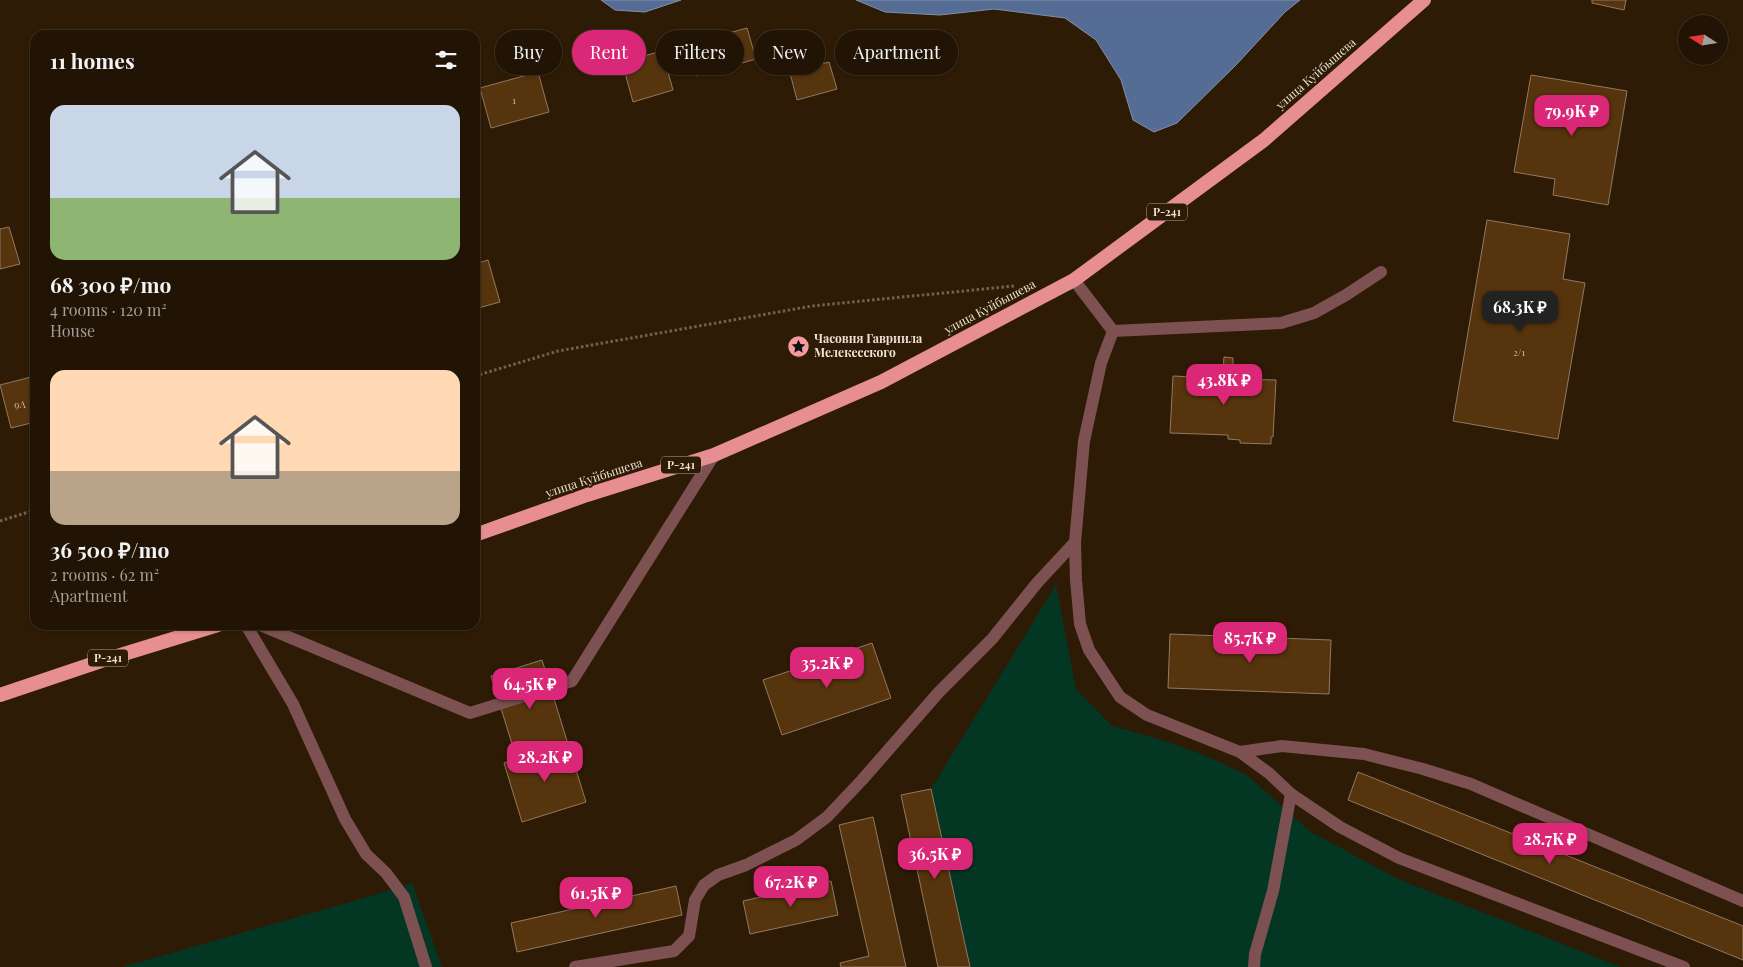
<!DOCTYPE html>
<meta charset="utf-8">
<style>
body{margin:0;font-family:"Playfair Display",serif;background:#2a1d0e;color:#f1f3f6;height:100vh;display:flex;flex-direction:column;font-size:19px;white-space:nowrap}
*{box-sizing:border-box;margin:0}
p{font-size:16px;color:#a29e9a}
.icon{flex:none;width:28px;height:28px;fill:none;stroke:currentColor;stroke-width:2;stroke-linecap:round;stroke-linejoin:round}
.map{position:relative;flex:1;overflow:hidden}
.side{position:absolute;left:30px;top:30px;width:450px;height:600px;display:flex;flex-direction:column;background:#221404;border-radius:15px;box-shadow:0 1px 4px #0004,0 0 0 1px #3f3326}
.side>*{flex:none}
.banner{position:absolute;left:495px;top:30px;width:475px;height:45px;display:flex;gap:10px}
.needle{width:32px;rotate:282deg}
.buttons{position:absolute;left:1678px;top:15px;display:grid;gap:10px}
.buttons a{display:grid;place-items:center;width:50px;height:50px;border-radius:50%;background:#221404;box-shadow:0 1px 4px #0004,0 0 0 1px #3f3326;font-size:25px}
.price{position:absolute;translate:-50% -42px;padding:0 11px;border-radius:10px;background:#db2777;color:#fff;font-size:16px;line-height:32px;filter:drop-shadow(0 1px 2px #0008)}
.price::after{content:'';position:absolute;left:50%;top:30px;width:15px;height:11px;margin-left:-8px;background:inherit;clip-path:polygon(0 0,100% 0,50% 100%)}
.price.active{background:#222;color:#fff}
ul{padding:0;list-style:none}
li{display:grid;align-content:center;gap:10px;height:265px;padding:0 20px}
li span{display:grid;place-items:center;height:155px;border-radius:15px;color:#555}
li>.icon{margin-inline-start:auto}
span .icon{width:90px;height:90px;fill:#fffc;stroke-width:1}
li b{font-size:21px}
h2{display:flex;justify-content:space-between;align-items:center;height:60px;padding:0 20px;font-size:21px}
.chip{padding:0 18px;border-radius:22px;background:#221404;box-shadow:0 1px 4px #0004,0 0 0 1px #3f3326;font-size:18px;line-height:45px}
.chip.active{background:#db2777;color:#fff}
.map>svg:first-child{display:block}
</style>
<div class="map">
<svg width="1743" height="967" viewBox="0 0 1743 967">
<rect width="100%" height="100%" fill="#2e1b05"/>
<g fill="#033724">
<path d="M1056,585l20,104 36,37 53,15 44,16 39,19 63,56 89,48 221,87h-651l-39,-178z"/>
<path d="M412,883l30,84h-319l258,-74z"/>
</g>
<g fill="#556c95" stroke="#838fa8">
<path d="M601,0h80l-36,12 -30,-2z"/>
<path d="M856,0h444l-15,12 -49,53 -59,58 -23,9 -21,-12 -12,-40 -25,-40 -31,-22 -71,-9 -54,6 -55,-3z"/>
</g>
<g fill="#56340d" stroke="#927962">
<path d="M1592,0h34l-2,10 -32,-7z"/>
<path d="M747,28l9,31 -60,17 -8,-32z"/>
<path d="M662,51l11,39 -40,12 -11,-40z"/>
<path d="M829,62l8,27 -40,11 -7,-27z"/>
<path d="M538,72l11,40 -58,16 -11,-40z"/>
<path d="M1531,75l96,16 -19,114 -55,-10 2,-16 -41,-7z"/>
<path d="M1487,220l83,14 -7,45 22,4 -27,156 -105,-18z"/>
<path d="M9,227l11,37 -20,5v-40z"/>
<path d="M488,260l12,42 -25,7v-45z"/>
<path d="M1224,357l9,1v14h4v7l39,1 -3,57h-2v7l-31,-1v-3l-12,-1v-4l-58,-2 3,-57 40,2v-7h10z"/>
<path d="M35,376v46l-24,6 -11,-43z"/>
<path d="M1170,634l161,6 -2,54 -161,-6z"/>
<path d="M872,643l19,55 -109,37 -19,-55z"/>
<path d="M542,660l26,84 -51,16 -26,-84z"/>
<path d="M568,744l18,58 -64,20 -18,-59z"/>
<path d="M1358,772l385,154v34l-395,-160z"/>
<path d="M931,789l39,178h-32l-37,-172z"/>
<path d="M873,817l33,150h-65l-1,-4 29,-7 -30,-131z"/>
<path d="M831,881l7,34 -88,19 -7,-33z"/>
<path d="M676,886l6,29 -165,37 -6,-29z"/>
</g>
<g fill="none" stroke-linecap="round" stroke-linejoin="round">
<g stroke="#72614e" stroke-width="3" stroke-dasharray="2.5 2.5" stroke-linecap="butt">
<path d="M475,376l83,-25 254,-45 202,-20"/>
<path d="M0,521l35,-11"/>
</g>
<g stroke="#7d5152" stroke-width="12">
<path d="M1113,331l168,-8 33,-10 32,-18 35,-23"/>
<path d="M260,625l210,88 102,-32 142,-226"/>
<path d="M1240,752l42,-6 82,8 59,15 48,15 272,117"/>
<path d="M575,967l99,-16 15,-15 6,-36 9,-15 14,-10 28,-10 50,-25 31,-23 35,-37 77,-88 53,-53 45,-56 38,-41"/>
</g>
<g stroke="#7d5152" stroke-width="12">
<path d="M1074,280l39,51 -12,32 -17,78 -9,101 1,38 4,44 9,26 31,47 27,18 93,37 30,22 21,20 49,33 59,31 285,109"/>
<path d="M246,625l47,79 52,115 21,35 20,19 18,24 22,70"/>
<path d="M1254,967l1,-13 18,-63 18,-97"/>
</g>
<g stroke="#e68e91" stroke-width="14">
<path d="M475,535l112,-40 127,-40 167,-73 193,-102 190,-140 160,-140"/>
<path d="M0,695l101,-34 117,-36"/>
</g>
</g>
<defs>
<symbol id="sight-disc" viewBox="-11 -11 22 22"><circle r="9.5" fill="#f59b9e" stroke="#2e1b05"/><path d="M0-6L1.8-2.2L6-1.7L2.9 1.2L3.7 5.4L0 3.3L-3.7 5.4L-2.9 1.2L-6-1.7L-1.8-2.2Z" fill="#111"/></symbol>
</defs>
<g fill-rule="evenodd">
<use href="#sight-disc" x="786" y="334" width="25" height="25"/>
</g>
<g text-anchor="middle" stroke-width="4" stroke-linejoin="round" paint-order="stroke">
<g font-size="10" fill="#c9b6a3">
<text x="514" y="104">1</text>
<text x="1519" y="356">2/1</text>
<text x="20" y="408">9А</text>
</g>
<g fill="#2e1b05" stroke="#b5a697" stroke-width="1">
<rect x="1147" y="203.5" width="40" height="17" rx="4"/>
<rect x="661" y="456.5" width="40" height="17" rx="4"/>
<rect x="88" y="649.5" width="40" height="17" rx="4"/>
</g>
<g font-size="11" font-weight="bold" fill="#efe2d5">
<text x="1167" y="216">Р-241</text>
<text x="681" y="469">Р-241</text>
<text x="108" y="662">Р-241</text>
</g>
<g font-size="12" fill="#efe2d5" stroke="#2e1b05">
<text transform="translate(1316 74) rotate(-41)" y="4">улица Куйбышева</text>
<text transform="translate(990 307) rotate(-28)" y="4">улица Куйбышева</text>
<text transform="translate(594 478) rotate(-18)" y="4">улица Куйбышева</text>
</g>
<g font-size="12" font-weight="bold" fill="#efe2d5" stroke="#2e1b05" text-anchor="start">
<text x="814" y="343">Часовня Гавриила<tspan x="814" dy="14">Мелекесского</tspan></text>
</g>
</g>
</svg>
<div class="buttons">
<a><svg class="needle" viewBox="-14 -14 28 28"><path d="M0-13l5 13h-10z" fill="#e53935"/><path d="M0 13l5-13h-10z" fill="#a29e9a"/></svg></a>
</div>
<b class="price" style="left:1572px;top:137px">79.9K ₽</b>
<b class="price active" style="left:1520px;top:333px">68.3K ₽</b>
<b class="price" style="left:1224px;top:406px">43.8K ₽</b>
<b class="price" style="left:1250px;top:664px">85.7K ₽</b>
<b class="price" style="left:827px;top:689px">35.2K ₽</b>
<b class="price" style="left:530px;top:710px">64.5K ₽</b>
<b class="price" style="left:545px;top:783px">28.2K ₽</b>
<b class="price" style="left:1550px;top:865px">28.7K ₽</b>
<b class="price" style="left:935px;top:880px">36.5K ₽</b>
<b class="price" style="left:791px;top:908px">67.2K ₽</b>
<b class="price" style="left:596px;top:919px">61.5K ₽</b>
<div class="banner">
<a class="chip">Buy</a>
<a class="chip active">Rent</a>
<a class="chip">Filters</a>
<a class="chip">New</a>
<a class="chip">Apartment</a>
</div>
<section class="side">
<h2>11 homes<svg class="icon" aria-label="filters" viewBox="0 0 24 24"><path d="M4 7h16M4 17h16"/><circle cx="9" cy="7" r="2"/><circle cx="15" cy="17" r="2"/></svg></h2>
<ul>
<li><span style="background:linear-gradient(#c9d6e8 60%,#8fb573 0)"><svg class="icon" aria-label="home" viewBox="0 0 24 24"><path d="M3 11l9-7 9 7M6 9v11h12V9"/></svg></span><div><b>68 300 ₽/mo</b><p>4 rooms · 120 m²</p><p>House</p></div></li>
<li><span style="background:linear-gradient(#ffd9b3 65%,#b9a48a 0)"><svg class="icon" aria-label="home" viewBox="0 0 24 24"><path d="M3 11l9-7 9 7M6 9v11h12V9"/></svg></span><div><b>36 500 ₽/mo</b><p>2 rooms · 62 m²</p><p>Apartment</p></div></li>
</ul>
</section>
</div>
